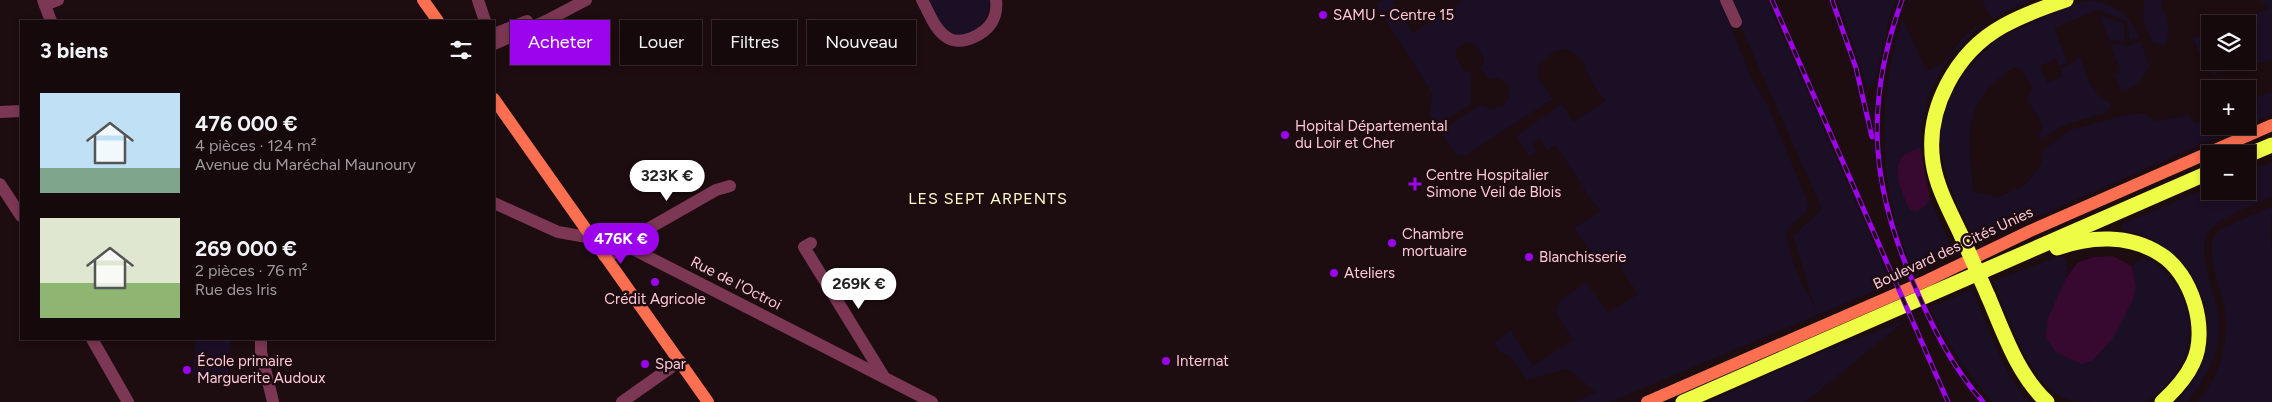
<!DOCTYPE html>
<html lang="fr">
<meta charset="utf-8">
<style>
body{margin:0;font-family:Figtree,sans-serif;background:#1f1215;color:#f1f3f6;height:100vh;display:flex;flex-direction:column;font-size:19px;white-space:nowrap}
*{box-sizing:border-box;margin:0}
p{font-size:16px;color:#9e9a9d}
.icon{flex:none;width:28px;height:28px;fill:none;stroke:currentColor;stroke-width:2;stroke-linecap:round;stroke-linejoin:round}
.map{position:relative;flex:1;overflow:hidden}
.panel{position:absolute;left:20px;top:20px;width:475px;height:320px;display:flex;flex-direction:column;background:#16090c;border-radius:0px;box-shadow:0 2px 8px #0003,0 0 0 1px #352a2d}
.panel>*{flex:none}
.guide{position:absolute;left:510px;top:20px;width:475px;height:45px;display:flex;gap:10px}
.controls{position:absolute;left:2201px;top:15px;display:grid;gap:10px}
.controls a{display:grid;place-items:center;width:55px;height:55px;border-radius:0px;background:#16090c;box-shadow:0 2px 8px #0003,0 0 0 1px #352a2d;font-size:25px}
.price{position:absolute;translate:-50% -42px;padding:0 11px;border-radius:18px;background:#fff;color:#222;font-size:16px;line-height:32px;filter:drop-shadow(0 1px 2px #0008)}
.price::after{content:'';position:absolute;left:50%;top:30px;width:15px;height:11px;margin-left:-8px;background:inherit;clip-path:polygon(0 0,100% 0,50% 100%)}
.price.current{background:#9c04ee;color:#fff}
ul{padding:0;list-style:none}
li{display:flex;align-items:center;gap:15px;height:125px;padding:0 20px}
li span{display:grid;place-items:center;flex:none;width:140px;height:100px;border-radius:0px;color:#555}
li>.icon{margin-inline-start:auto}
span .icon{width:60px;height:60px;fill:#fffc;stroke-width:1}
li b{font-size:21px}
h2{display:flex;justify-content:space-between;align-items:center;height:60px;padding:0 20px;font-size:21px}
.tag{padding:0 18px;border-radius:0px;background:#16090c;box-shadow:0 2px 8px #0003,0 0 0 1px #352a2d;font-size:18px;line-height:45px}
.tag.current{background:#9c04ee;color:#fff}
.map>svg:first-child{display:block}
</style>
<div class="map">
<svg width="2272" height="402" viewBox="0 0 2272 402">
<rect width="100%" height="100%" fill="#1d0c10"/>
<g fill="#1b0f26">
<path d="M925,0h64c4,20 -22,44 -41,32 -10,-6 -17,-22 -23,-32z"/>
<path d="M1383,0h12l-2,2 20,31 50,-33h257l31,77 16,27 41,98 -1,10c-5,5 -17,12 -19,18 -6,17 19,63 28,80l-23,-74 29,-27 -81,-182 1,-6 -9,-21h34l124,284 -281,118h-36l23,-10 -30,-23 -40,11 -17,-24 -11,-5 -5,-8 17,-13 22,36 40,-26 -18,-28 6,-12 25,-17 23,30 29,-19 -29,-44 -12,10 -23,-32 27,-17 -9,-10 -36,-56 -9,5 -7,-11 -8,5 5,7 -8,5 -13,-20 46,-32 11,18 32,-21 -20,-31 1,-6c-19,-21 -31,-19 -48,3v11l15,21 -89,57 -9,-2 -15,-23 40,-26 11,4 12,-3 6,-10 -1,-12 -9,-6 -11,1 -8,-11 4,-6v-5l-10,-13 -9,-1 -8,5 -2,9 9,14 7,2v31l-34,21 -7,-10 2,-22 -56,-89z"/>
<path d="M1838,0h58l-6,15 -16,70 -6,3z"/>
<path d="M1982,0h48l-39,19z"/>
<path d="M2090,0c26,4 39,15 49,37l-10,4 -1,-19 -30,-12 -34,14 -4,-2 1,3 -7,3 14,34 -9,4 -3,-7 -16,7 7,17 16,-7 -3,-8 16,-6 -1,-3 5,-2c7,19 11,38 31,46l-1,5 -5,5 -41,12 -20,13 -7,-1 6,-11 -16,-27 6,-12 -12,-18 -8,-1c-53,35 -44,67 -40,124l25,5 26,-11 17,-21 2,-14 27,-21 60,-16h15l11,7 32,-6 7,8 15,-6v9h32l-266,118c-14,-32 -31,-57 -35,-96 -4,-46 28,-91 66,-114 10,-5 21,-9 31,-14 18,-9 32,-16 52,-20z"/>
<path d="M2144,0h17c-1,8 5,13 6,20 2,7 1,15 0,22l-4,3 -10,-2 -10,-23z"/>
<path d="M2260,0h12v60l-60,14 -20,-35 18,-7v29h38v-37h-18l39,-16z"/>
<path d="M2099,15l25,9 1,18 -16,-2z"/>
<path d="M1903,18l23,53c4,-2 11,-4 15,-7 15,-11 22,-37 43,-40 -55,42 -76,103 -55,170 6,20 17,40 26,60l-40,20c-5,-14 -12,-26 -16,-40 -21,-72 -19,-145 4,-216z"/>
<path d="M2141,41l8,25c-4,9 -14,24 -25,25l-4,-3 -5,-13 6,-3 -11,-29 19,3z"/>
<path d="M2272,91v23l-24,10v-23z"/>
<path d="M2272,162v34c-15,8 -55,22 -64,36 -13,22 10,64 11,90 2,31 -13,57 -32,80h-10c49,-52 37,-129 -26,-163 -9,-5 -20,-7 -30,-10l1,-5 88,-37v4h38v-19z"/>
<path d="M2272,207c0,14 -3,27 0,41v154h-75c20,-19 31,-57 29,-84 -1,-21 -25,-70 -9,-85 9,-8 43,-21 55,-26z"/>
<path d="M2060,256l5,2c9,19 -9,42 -17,60l88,-31 -4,-21 8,-7h9c14,10 25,21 33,36 15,28 7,67 -14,88 -7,7 -15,16 -24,19 -13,0 -33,0 -46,0 -18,0 -32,0 -46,-11 -30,-27 -43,-73 -59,-110z"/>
<path d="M1972,290c15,33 32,87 57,112h-36c-26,-28 -46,-60 -63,-95z"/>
<path d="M1906,320l-101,82h-97l95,-43z"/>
<path d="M196,339h35l-4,42 -35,-4z"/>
</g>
<g fill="#380930">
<path d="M1920,147l10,51 -4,7 -9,6 -7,-1c-6,-13 -17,-35 -10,-50 4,-7 13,-9 20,-13z"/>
<path d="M2113,256l19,10 4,21 -4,15 -20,37 -20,22 -11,3 -25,-12 -10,-15 2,-19 19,-41 10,-14 16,-6z"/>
</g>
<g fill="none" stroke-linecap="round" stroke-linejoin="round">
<g stroke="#7b3753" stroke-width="12">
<path d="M43,0l8,21"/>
<path d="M478,0l7,21"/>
<path d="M922,0c7,12 13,31 26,38 13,8 36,-3 44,-16 4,-7 5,-14 4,-22"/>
<path d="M1726,0l10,22"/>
<path d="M45,5l13,-5"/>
<path d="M494,34l33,-13"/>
<path d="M494,44l52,-23 40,-21"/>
<path d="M0,112l21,-1"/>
<path d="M0,184l21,32"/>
<path d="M494,203l64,29 63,11 311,159"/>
<path d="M811,243l-7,4 80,130"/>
<path d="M632,248l7,-14 77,-44 14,-4"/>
<path d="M604,256l28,-8"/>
<path d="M92,339l36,63"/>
<path d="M261,339v13l12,50"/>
<path d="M622,402l58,-41"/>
</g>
<g stroke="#fc6f51" stroke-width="12">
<path d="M423,0l15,21"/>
<path d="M494,99l214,303"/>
<path d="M1647,402l279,-121 104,-50 242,-106"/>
</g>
<g stroke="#effc46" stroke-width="15">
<path d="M2248,155l24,-10"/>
<path d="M1962,237c-11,-24 -25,-48 -29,-74 -8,-54 23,-111 70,-137 20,-11 42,-19 63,-26"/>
<path d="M2057,248c33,-12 72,-14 103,6 32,19 49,76 33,109 -7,15 -19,28 -31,39"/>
<path d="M1988,296c16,37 29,78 59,106"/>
<path d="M1683,402l527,-230"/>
</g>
<defs>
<g id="rail">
<path d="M1772,0l176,402"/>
<path d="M1832,0l24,68 16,69"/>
<path d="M1902,0c-40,110 -30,194 18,298 17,38 35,72 63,104"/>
</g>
</defs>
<use href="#rail" stroke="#9c04ee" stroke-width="5"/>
<use href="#rail" stroke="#1d0c10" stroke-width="3" stroke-dasharray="9" stroke-linecap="butt"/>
<path stroke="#effc46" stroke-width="15" d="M1962,237l26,59"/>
</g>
<g fill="#9c04ee" stroke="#1d0c10" stroke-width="2">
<circle cx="1323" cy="15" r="5"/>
<circle cx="1285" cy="135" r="5"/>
<path d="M1412.5 176.5h5v5h5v5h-5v5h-5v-5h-5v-5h5z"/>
<circle cx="1392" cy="243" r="5"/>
<circle cx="1529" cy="257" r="5"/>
<circle cx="1334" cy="273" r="5"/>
<circle cx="655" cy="282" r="5"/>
<circle cx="1166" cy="361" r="5"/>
<circle cx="645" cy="364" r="5"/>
<circle cx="187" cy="370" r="5"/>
</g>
<g text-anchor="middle" stroke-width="5" stroke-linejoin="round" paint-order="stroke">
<g font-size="15" fill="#fec8db" stroke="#1d0c10" text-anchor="start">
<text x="1333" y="20">SAMU - Centre 15</text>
<text x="1295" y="131">Hopital Départemental<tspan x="1295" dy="17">du Loir et Cher</tspan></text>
<text x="1426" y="180">Centre Hospitalier<tspan x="1426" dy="17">Simone Veil de Blois</tspan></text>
<text x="1402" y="239">Chambre<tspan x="1402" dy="17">mortuaire</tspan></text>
<text x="1539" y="262">Blanchisserie</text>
<text x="1344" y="278">Ateliers</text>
<text x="655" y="304" text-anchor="middle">Crédit Agricole</text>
<text x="197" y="366">École primaire<tspan x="197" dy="17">Marguerite Audoux</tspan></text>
<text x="1176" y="366">Internat</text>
<text x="655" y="369">Spar</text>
</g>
<g font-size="15" fill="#fec8db" stroke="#1d0c10">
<text transform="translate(1953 248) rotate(-25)" y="5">Boulevard des Cités Unies</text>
<text transform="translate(736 283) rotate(27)" y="5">Rue de l'Octroi</text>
</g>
<g font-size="16" letter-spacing="1" fill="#fefaca" stroke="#1d0c10">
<text x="988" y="204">LES SEPT ARPENTS</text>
</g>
</g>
</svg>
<div class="controls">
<a><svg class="icon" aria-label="layers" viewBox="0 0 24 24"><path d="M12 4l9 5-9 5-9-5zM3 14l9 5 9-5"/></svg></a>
<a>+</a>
<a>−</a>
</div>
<b class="price" style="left:667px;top:202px">323K €</b>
<b class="price current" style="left:621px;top:265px">476K €</b>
<b class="price" style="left:859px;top:310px">269K €</b>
<div class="guide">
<a class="tag current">Acheter</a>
<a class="tag">Louer</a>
<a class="tag">Filtres</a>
<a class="tag">Nouveau</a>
</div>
<section class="panel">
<h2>3 biens<svg class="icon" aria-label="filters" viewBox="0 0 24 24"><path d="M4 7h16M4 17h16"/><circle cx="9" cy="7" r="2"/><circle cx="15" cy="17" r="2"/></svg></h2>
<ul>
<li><span style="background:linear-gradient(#bfe0f5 75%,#7fa58c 0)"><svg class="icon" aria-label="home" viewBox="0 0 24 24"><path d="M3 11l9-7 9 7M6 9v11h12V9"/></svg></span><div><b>476 000 €</b><p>4 pièces · 124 m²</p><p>Avenue du Maréchal Maunoury</p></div></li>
<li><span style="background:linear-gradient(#dfe7d0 65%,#8fb573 0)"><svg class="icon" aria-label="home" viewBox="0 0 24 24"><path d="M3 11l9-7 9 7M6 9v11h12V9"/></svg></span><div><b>269 000 €</b><p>2 pièces · 76 m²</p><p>Rue des Iris</p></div></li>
</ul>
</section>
</div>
